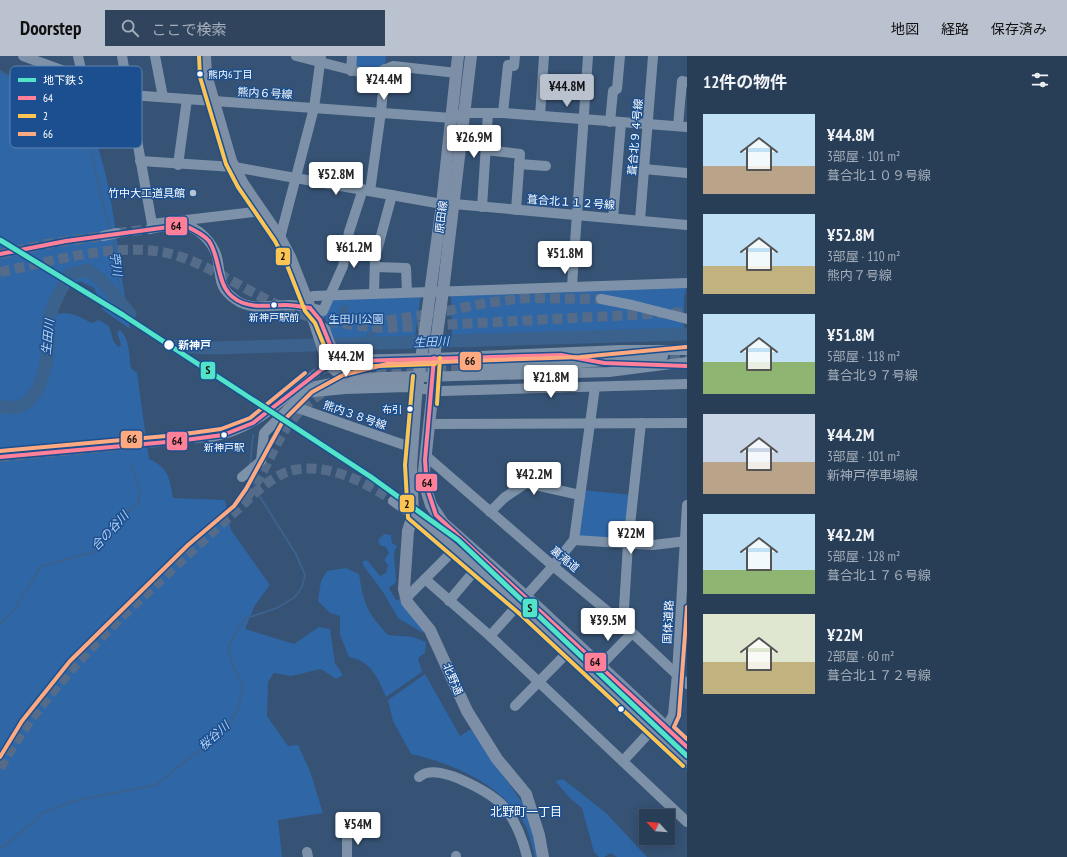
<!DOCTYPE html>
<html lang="ja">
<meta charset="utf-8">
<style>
body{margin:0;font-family:"PT Sans Narrow","Noto Sans JP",sans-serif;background:#30455d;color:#f1f3f6;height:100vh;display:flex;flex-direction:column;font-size:15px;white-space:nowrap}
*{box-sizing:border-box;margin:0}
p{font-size:13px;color:#a5aeba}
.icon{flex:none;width:22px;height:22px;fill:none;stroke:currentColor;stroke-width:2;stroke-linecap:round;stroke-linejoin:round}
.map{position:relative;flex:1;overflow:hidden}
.panel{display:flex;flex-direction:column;background:#283e57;width:380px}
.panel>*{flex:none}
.needle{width:26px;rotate:296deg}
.controls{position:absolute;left:639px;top:753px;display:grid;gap:8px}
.controls a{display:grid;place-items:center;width:36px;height:36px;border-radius:0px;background:#283e57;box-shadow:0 2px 10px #0003,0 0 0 1px #44576d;font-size:20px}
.price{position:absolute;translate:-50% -34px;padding:0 9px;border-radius:4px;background:#fff;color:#222;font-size:13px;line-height:26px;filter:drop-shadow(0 1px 2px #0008)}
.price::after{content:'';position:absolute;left:50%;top:24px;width:12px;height:9px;margin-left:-6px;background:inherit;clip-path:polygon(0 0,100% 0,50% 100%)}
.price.on{background:#b9c2ce;color:#111}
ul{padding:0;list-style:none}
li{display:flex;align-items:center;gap:12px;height:100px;padding:0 16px}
li span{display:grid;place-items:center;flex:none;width:112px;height:80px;border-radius:0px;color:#555}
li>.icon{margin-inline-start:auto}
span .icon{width:48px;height:48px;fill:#fffc;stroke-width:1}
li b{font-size:17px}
h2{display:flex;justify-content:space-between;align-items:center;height:48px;padding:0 16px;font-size:17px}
header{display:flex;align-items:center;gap:24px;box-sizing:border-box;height:56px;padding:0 20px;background:#b9c2ce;color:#111}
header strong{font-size:19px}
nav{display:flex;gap:22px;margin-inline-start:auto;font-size:14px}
.search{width:280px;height:36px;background:#30455d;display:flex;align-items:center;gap:10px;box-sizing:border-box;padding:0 14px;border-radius:0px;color:#a5aeba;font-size:15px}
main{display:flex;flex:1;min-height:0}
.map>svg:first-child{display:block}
</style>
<header>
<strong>Doorstep</strong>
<div class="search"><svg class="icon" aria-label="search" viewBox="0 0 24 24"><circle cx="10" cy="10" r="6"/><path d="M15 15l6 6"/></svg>ここで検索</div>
<nav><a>地図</a><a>経路</a><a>保存済み</a></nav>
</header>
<main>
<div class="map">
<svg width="687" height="801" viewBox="0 0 687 801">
<rect width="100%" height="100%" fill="#365274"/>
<g fill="#2f66a5">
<path d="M354,0h32l-1,10 -11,5 -21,-2z"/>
<path d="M0,16l27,14h17l33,5 12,9c2,32 16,64 21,96 8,44 12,89 20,133l-27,-19 -9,-22 -14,-7 -13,6 -22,29c21,-4 26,-5 46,7l8,-3 10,6 4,14 5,7 3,-2 -4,-13 3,-2c10,9 9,26 11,38l6,5 12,86c19,8 21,20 24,39l52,2 6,30 39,55 -15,20 -10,24 49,15 25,-17 11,2 5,34 8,12 -7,4 -15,-10 -30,7 -17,-3 -6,9 -1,34 21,30 10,-1 12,26 13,42 -45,7 4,37h-282z"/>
<path d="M687,230l-3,12v31l-232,7 -1,-41z"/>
<path d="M421,239l-6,42 -80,4 -11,-25 8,-17z"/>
<path d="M583,434l48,5 -5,41 -4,3 -43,-2z"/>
<path d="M384,478l7,1 1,8 5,3 -3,7 2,29 -7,6 7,12 5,-1 23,30 -1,4 -25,-15 -15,-26 -20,-27v-4l4,-1 13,16 6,-3 2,-8 -4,-5 5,-7 -3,-6 -6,-2 -2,-5z"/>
<path d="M346,512l13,6c5,31 8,38 29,61l25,2 13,5 -1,11 -7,5 4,14 -36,25c-8,-19 -15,-36 -37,-40l-9,-22v-19l-10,-3 -12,-12 3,-20 6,-10z"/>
<path d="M425,618l35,62 11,-7 51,73 11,32 5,23h-3c-3,-10 -5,-23 -10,-32 -23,-41 -71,-61 -114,-71l-18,-33 -5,-21z"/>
<path d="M563,723l43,34 41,44h-30l-6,-4 -7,4h-5l-5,-5 -12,-44 -11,-9 -16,-18z"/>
</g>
<path fill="#3b618d" d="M343,249h3l2,3 -2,3 12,7h19l3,4 -3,4v7l-6,5 -6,-1 3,-4 6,-4 -2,-7 -4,-1 -12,1 -11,-9h-5l-1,-3z"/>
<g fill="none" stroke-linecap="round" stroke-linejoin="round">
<g stroke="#3b618d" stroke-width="2">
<path d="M0,15l25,13 17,-2 11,2 20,9 6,9 31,130"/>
<path d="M112,182l4,20 5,45"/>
<path d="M250,409l3,-30"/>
<path d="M0,568l14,-14 27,-44 53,-14 33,-40 11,-8 2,-12 -8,-27"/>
<path d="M0,791h4l39,-34 30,-12 83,-16 72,-58 10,-18 5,-22 -11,-24 -4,-16 16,-28 33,-11 18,-11 7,-10 3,-12 -9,-21 -41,-65 -4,-15"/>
</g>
<g stroke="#3b618d" stroke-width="13">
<path d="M175,290l37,2 475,-14"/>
<path d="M0,350c38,12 47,-38 49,-65 0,-6 -2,-13 -1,-19 4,-17 13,-33 22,-48l18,-4 14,11 28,33"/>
</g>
<g stroke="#546c89" stroke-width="10" stroke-dasharray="10 5" stroke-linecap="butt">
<path d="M117,177l33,-4"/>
<path d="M0,198l47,-10 56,-8"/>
<path d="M0,216c50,-10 111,-29 162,-20 37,6 82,38 118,54 33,15 67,19 103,22l304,-16"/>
<path d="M372,267l75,-12 39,-8 40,-5 75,1"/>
<path d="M561,299l29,5"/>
<path d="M655,299h32"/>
<path d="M362,320l26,-6 80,-3"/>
<path d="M309,322l12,-8 14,-6"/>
<path d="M0,401l211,-20"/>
<path d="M247,441c30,-42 30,-77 80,-107"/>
<path d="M0,712c36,-64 85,-116 138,-167 30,-28 60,-56 91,-84 19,-16 40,-42 65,-47 34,-7 72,12 99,31"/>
</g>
<g stroke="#7d92a8" stroke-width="10">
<path d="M23,0l107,39 322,23 12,-5h39l184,14"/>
<path d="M78,0l5,22"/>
<path d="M122,0l30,168 110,-13"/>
<path d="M155,0l8,41"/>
<path d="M296,0l71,18h7l19,-8 64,7"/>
<path d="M351,15l1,-15"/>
<path d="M503,57l5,-48 6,1 1,-10"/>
<path d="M540,60l4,-60"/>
<path d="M610,66l3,-31 4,-2 3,-33"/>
<path d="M678,70l4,-45 5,1"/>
<path d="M486,94l34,4 -4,56"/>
<path d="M140,105l94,6 208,37"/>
<path d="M519,108l27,2"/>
<path d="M178,109l9,-66"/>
<path d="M644,113l43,4"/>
<path d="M370,135l11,-79 4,-43"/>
<path d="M454,148l233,21"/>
<path d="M482,151l6,-94"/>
<path d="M613,162l8,-95"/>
<path d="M640,164l13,-164"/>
<path d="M150,173c10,-2 22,-5 33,-4 16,2 30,18 34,32 5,20 -1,29 19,43 15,11 37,5 54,5 11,0 22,3 33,6l20,-45 6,-34 14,-43"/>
<path d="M103,180l14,-3"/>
<path d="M280,182l34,-130 7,-52"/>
<path d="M375,211l31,1 1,24"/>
<path d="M572,230l16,-230"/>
<path d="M374,237l1,-35 17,-63"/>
<path d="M313,240l374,-13"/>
<path d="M601,243l31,6 55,14"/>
<path d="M434,302l187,-8h66"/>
<path d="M468,311l112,-4 83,-7"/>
<path d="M419,321l190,-5 78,-10"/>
<path d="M306,336l10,-6 36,-7"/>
<path d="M288,353l10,-1 115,40"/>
<path d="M429,368l258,-1"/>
<path d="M211,381c44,-8 65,-33 98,-59"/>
<path d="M425,399l128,111 70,58 64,60"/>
<path d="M242,421l19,-16 3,-28 40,-40 41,-4 62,-2 35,4 245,-7"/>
<path d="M393,445l20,14"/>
<path d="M490,456l14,-14 22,-15 54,12"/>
<path d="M574,484l79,5 34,-4"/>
<path d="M425,523l65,57 197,186"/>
<path d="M406,542l48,-48"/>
<path d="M449,545l27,-32"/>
<path d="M623,568l5,-80 13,-121"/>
<path d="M490,580l63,-70 21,-26 21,-153"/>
<path d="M600,610l32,-33"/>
<path d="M515,650l53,-54"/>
<path d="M623,705l24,-26 19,-7 7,-13 4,-41 10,-169"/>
<path d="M419,721c2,-1 5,-4 8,-4 20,-5 67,21 79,36 11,15 17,31 21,48"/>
<path d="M347,779v22"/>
<path d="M307,796l1,5"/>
<path d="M456,801v-1"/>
</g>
<g stroke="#7d8ea7" stroke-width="12">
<path d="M205,0l1,19 25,86 12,23 37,54 10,19 20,51 18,56 15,12 9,3 67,-2"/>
<path d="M458,0l-16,148 -26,193 -5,69 2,49 -5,16 -4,58 3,13 23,28 37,81 30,48 29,35 13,41 4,22"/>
<path d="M471,0l-27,227 -9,67 -3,48 -8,73 2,18 5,16 12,18 90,80 154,144"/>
<path d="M324,273c5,15 8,28 24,32l81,-2"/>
<path d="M413,459l112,96 162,151"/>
</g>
<defs>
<g id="bus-1">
<path d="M0,198l66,-13 117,-16c9,4 19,8 26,16 14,21 5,51 34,62 14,5 28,2 43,2 8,0 16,2 24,3"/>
<path d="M310,252l10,12 13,32 7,7 22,2"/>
<path d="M434,302l-9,102 2,28 9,27 251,232"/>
<path d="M0,401l178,-16 45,-6 30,-12 68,-53 11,-5 25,-4 204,-6 43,8 83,3"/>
</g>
<g id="bus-2">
<path d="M199,0l1,21 26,87 12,23 37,54 10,19 20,51 10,12 13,32 9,9 11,3 87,-3"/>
<path d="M413,320l-8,89 3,53 113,97 162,151"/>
<path d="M437,348l3,-46"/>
</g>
<g id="bus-3">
<path d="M0,395l177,-16 44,-6 29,-11 55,-45"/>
<path d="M687,551l-8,109 -5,11 13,12"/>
<path d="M0,701l22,-36 48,-60 118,-116 46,-39 12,-17 37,-68 29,-29 31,-17 44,-11 193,-7 106,-10"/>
</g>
</defs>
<use href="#bus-1" stroke="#1b4f8f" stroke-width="7"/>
<use href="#bus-2" stroke="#1b4f8f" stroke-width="7"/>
<use href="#bus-3" stroke="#1b4f8f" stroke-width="7"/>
<use href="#bus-1" stroke="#ff8098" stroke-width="4"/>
<use href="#bus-2" stroke="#fcc553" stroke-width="4"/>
<use href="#bus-3" stroke="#ffa980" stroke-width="4"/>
<defs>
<path id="metro-1" d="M0,184l123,75 248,162 87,63 229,216"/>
</defs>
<use href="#metro-1" stroke="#1b4f8f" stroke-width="8"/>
<use href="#metro-1" stroke="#53e3c8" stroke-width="5"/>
</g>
<g fill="#fff" stroke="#1b4f8f" stroke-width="1.5">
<circle cx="200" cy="18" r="3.5"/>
<circle cx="274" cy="249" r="3.5"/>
<circle cx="169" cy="289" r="5.5"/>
<circle cx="410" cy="353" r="3.5"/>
<circle cx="224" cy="379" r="3.5"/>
<circle cx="621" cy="653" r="3.5"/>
</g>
<circle fill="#b9c2ce" stroke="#1b4f8f" stroke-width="1.5" cx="193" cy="137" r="4"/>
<g text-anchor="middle" stroke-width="3" stroke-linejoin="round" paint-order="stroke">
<g font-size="10" fill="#fff" stroke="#1b4f8f">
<text x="208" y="22" text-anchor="start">熊内6丁目</text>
<text x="274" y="265">新神戸駅前</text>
<text x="402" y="357" text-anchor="end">布引</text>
<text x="224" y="395">新神戸駅</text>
</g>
<g font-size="11" fill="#fff" stroke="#1b4f8f">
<text transform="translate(265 37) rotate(3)" y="4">熊内６号線</text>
<text transform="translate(635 81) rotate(-85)" y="4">葺合北９４号線</text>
<text transform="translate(571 146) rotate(4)" y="4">葺合北１１２号線</text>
<text transform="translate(441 161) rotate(-83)" y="4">原田線</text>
<text transform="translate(355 359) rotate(19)" y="4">熊内３８号線</text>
<text transform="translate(565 503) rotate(40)" y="4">裏滝道</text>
<text transform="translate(668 566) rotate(-87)" y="4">国体道路</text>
<text transform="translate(453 623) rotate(67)" y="4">北野通</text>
</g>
<g font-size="11" fill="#fff" stroke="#1b4f8f" text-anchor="end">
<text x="185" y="141">竹中大工道具館</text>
</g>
<g font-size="11" fill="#cfe3fa" stroke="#1b4f8f">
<text x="356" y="267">生田川公園</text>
</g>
<g font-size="11" font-weight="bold" fill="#fff" stroke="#1b4f8f" text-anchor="start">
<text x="178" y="293">新神戸</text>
</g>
<g font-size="12" font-style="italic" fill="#b5d3f5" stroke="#1b4f8f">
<text transform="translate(116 208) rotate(82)" y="4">苧川</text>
<text transform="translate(48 281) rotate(-84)" y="4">生田川</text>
<text transform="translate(431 286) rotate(-2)" y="4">生田川</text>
<text transform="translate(110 475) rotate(-47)" y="4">合の谷川</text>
<text transform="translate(214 680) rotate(-42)" y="4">桜谷川</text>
</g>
<g font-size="12" fill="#fff" stroke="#1b4f8f">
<text x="526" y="760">北野町一丁目</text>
</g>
</g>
<rect x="10" y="10" width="132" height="82" rx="6" fill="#1b4f8f" stroke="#5f84b1" stroke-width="1"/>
<rect x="18" y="22" width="18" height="4" fill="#53e3c8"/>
<rect x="18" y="40" width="18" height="4" fill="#ff8098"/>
<rect x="18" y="58" width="18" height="4" fill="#fcc553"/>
<rect x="18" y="76" width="18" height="4" fill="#ffa980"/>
<g font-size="11" fill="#fff">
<text x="43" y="28">地下鉄 S</text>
<text x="43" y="46">64</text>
<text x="43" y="64">2</text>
<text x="43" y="82">66</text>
</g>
<g stroke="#1b4f8f" stroke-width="1.5">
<rect x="165" y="160" width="23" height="20" rx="4" fill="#ff8098"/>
<rect x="275" y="191" width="16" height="19" rx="4" fill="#fcc553"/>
<rect x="459" y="295" width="23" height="20" rx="4" fill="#ffa980"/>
<rect x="200" y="305" width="16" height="19" rx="4" fill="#53e3c8"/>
<rect x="120" y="374" width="23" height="19" rx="4" fill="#ffa980"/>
<rect x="166" y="375" width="22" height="20" rx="4" fill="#ff8098"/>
<rect x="415" y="417" width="23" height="19" rx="4" fill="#ff8098"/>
<rect x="399" y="438" width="16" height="19" rx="4" fill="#fcc553"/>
<rect x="522" y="542" width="16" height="20" rx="4" fill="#53e3c8"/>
<rect x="584" y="596" width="23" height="20" rx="4" fill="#ff8098"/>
</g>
<g font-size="11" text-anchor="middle" font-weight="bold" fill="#111">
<text x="176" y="174">64</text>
<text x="283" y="204">2</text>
<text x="470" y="309">66</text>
<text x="208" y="318">S</text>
<text x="132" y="387">66</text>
<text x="177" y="389">64</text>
<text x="427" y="431">64</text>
<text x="407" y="452">2</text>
<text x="530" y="556">S</text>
<text x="595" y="610">64</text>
</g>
</svg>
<div class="controls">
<a><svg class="needle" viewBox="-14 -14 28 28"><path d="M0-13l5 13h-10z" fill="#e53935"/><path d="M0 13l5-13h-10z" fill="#a5aeba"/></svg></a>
</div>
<b class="price" style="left:384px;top:45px">¥24.4M</b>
<b class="price on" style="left:567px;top:52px">¥44.8M</b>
<b class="price" style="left:474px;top:103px">¥26.9M</b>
<b class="price" style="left:336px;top:140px">¥52.8M</b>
<b class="price" style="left:354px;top:213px">¥61.2M</b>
<b class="price" style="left:565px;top:219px">¥51.8M</b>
<b class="price" style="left:346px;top:322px">¥44.2M</b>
<b class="price" style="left:551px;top:343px">¥21.8M</b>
<b class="price" style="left:534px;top:440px">¥42.2M</b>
<b class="price" style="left:631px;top:499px">¥22M</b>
<b class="price" style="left:608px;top:586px">¥39.5M</b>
<b class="price" style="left:358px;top:790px">¥54M</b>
</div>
<section class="panel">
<h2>12件の物件<svg class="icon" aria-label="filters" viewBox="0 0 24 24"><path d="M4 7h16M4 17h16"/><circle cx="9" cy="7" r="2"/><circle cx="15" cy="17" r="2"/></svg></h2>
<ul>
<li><span style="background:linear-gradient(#bfe0f5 65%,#b9a48a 0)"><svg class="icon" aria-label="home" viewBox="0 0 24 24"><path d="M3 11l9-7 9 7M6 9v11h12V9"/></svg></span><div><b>¥44.8M</b><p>3部屋 · 101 m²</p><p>葺合北１０９号線</p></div></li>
<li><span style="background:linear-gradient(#bfe0f5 65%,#c2b280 0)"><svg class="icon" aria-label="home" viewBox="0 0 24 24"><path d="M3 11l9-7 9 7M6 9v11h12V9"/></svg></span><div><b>¥52.8M</b><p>3部屋 · 110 m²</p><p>熊内７号線</p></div></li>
<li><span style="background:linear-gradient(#bfe0f5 60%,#8fb573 0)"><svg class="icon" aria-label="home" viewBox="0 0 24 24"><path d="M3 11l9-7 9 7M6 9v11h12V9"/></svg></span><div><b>¥51.8M</b><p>5部屋 · 118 m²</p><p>葺合北９７号線</p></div></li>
<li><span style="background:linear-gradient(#c9d6e8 60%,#b9a48a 0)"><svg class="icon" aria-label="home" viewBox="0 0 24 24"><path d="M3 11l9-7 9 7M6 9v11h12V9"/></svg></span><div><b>¥44.2M</b><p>3部屋 · 101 m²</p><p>新神戸停車場線</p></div></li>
<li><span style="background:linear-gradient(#bfe0f5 70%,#8fb573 0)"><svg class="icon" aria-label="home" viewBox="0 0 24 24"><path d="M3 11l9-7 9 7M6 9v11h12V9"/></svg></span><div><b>¥42.2M</b><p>5部屋 · 128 m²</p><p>葺合北１７６号線</p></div></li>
<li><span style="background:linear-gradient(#dfe7d0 60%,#c2b280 0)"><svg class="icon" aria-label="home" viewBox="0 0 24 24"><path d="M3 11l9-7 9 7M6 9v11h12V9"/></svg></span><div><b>¥22M</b><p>2部屋 · 60 m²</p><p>葺合北１７２号線</p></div></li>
</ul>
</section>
</main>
